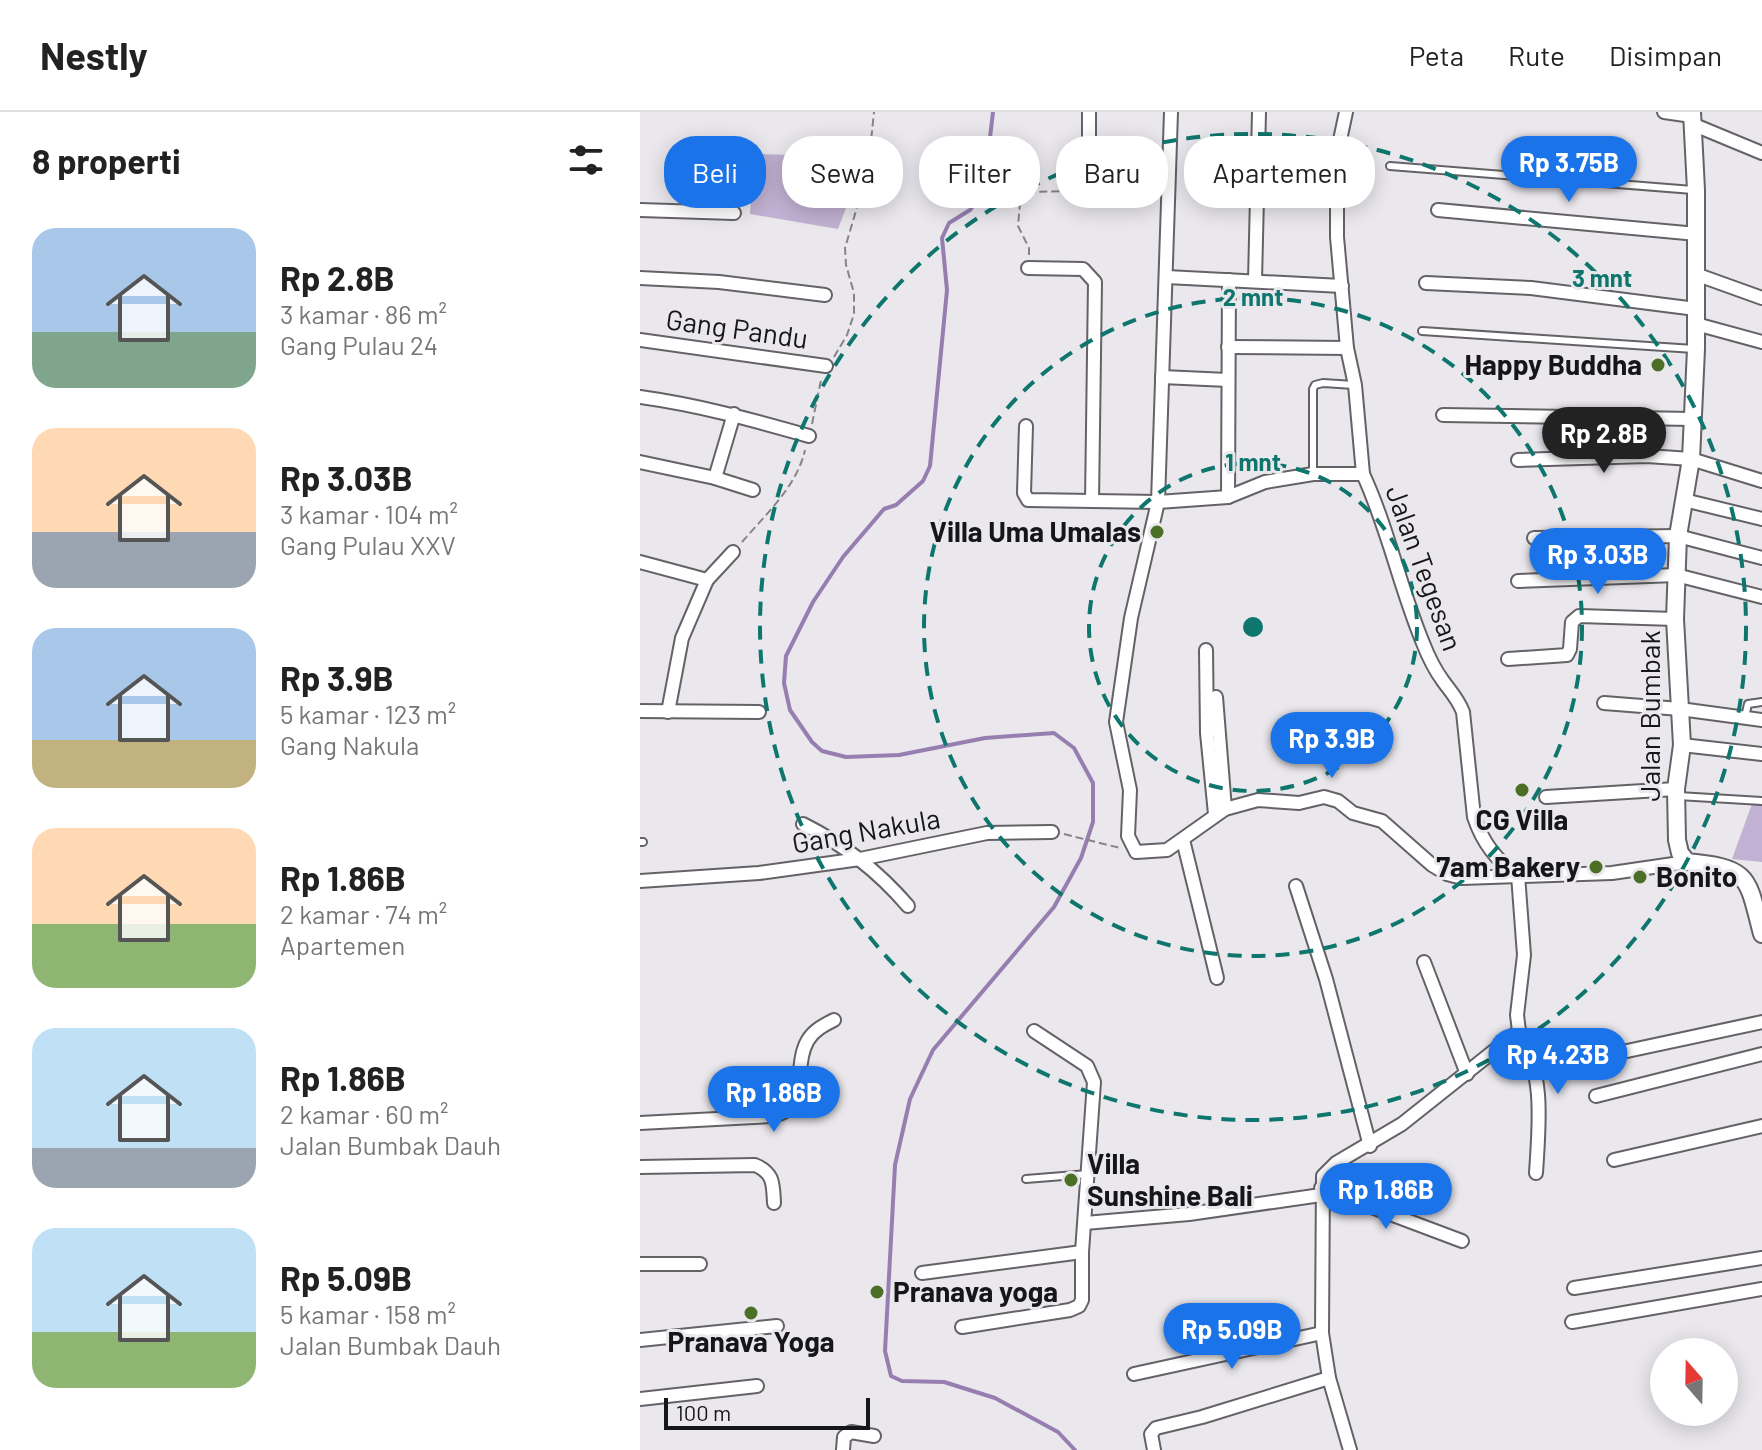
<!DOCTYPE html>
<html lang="id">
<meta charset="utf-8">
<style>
body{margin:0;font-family:Barlow,sans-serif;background:#f2f2f2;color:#222;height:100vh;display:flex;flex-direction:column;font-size:30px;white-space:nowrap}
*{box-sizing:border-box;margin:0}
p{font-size:26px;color:#767676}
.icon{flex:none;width:44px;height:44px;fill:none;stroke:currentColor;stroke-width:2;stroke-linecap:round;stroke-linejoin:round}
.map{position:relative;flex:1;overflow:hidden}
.panel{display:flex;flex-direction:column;background:#fff;width:640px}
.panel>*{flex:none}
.top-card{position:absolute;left:24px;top:24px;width:760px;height:72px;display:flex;gap:16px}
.needle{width:52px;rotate:340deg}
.buttons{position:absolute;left:1010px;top:1226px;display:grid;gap:16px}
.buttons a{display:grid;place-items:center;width:88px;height:88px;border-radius:50%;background:#fff;box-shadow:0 4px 20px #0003;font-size:40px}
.scale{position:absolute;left:24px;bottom:20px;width:206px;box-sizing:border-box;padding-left:8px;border:4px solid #161517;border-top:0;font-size:22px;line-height:28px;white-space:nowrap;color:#161517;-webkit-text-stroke:6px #eae8ed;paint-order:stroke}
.price{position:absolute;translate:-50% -68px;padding:0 18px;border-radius:28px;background:#1a73e8;color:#fff;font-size:26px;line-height:52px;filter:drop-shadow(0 2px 4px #0008)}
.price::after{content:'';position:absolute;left:50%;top:48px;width:24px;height:18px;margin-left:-12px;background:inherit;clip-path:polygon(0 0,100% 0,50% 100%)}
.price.on{background:#222;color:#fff}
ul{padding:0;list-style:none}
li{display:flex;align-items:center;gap:24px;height:200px;padding:0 32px}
li span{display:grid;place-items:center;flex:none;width:224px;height:160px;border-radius:24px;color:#555}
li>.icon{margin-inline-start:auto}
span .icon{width:96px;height:96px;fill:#fffc;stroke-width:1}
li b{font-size:34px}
h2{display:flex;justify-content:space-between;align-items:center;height:96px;padding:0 32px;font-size:34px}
.tag{padding:0 28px;border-radius:32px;background:#fff;box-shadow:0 4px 20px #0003;font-size:28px;line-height:72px}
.tag.on{background:#1a73e8;color:#fff}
header{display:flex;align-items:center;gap:48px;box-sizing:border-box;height:112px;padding:0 40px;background:#fff;border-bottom:2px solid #e0e0e0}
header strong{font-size:38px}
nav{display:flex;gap:44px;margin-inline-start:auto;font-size:28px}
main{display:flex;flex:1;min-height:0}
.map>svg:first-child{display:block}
</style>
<header>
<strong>Nestly</strong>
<nav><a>Peta</a><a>Rute</a><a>Disimpan</a></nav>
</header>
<main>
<section class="panel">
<h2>8 properti<svg class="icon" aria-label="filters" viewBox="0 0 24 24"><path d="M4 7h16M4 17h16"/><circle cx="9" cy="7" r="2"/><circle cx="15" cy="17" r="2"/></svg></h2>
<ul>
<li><span style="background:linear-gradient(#a9c7e8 65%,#7fa58c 0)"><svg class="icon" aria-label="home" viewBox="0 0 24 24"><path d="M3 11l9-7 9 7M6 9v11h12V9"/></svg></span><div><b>Rp 2.8B</b><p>3 kamar · 86 m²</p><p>Gang Pulau 24</p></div></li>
<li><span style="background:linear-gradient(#ffd9b3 65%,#9aa5b1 0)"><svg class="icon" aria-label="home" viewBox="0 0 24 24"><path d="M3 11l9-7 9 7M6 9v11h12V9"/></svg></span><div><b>Rp 3.03B</b><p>3 kamar · 104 m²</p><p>Gang Pulau XXV</p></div></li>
<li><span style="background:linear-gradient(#a9c7e8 70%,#c2b280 0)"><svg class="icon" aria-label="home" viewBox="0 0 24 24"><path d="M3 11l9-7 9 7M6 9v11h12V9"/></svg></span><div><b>Rp 3.9B</b><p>5 kamar · 123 m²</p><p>Gang Nakula</p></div></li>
<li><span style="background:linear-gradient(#ffd9b3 60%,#8fb573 0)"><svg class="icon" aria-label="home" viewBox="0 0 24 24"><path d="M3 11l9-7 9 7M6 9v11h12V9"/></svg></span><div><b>Rp 1.86B</b><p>2 kamar · 74 m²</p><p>Apartemen</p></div></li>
<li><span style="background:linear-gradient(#bfe0f5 75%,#9aa5b1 0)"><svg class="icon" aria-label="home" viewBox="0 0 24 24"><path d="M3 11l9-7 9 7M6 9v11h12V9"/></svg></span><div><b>Rp 1.86B</b><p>2 kamar · 60 m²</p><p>Jalan Bumbak Dauh</p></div></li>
<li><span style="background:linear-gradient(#bfe0f5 65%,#8fb573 0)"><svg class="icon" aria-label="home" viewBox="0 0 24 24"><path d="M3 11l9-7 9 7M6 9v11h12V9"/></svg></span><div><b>Rp 5.09B</b><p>5 kamar · 158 m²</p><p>Jalan Bumbak Dauh</p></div></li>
</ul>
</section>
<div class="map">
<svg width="1122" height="1338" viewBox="0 0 1122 1338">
<rect width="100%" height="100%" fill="#eae8ed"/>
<g fill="#c1b1d2">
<path d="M114,42l103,2 -11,52 -8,21 -88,-15z"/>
<path d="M1113,689l9,2v59l-30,-3z"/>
</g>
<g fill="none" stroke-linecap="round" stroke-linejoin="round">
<path stroke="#977eb1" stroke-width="4" d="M353,0l-6,51 -10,37 -7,10 -21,13 -7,15 5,52 -17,176 -7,15 -27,24 -12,4 -41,48 -30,45 -27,54 -2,27 6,27 22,32 10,9 24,6 53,-2 86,-17 69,-5 20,15 19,35v39l-12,36 -27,49 -121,143 -23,49 -15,66 -10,186 6,25 11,5 42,1 51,16 63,34 17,18"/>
<defs>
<g id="service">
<path d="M750,54l303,24"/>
<path d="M782,219l272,18"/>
<path d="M673,362v-85l2,-4 8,-2 31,2"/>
<path d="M1105,605l3,-13 14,-2"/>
<path d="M1038,684l84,5"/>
<path d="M0,730h3"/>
<path d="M386,1067l62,-5"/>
</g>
<g id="minor">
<path d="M531,0l-13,390 -27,116 -15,104 14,68 -2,46 8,16 31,-2 58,-41 33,-9 41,3 25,-6 14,4 15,12 29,8 50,44 15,9 15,4 150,-5 75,-11"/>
<path d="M706,0l-9,42v83l10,111 8,37 8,89"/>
<path d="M1024,0l28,4"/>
<path d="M1052,12l70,29"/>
<path d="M444,72l5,-9v-63"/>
<path d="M0,98l94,3"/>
<path d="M798,98l259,24"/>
<path d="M388,156l55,1 12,13 -3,219"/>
<path d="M1058,163l64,23"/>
<path d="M527,165l175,9"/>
<path d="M0,166l79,4 106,13"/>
<path d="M615,169l4,-169"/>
<path d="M786,171l105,5 165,21"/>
<path d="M1056,212l66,18"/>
<path d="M0,228l186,26"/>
<path d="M588,235l119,1"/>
<path d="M522,265l66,3"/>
<path d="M0,285c58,8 113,23 169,39"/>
<path d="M803,303l250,4"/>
<path d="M386,314l-2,67 4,7 130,2 70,-5 37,-15 48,-8h50c25,54 37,114 60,169 5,13 12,27 20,38 8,11 15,18 20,31l11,105c8,24 22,44 44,58"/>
<path d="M878,348l129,-4 44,3 71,22"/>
<path d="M0,350l75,16 38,12"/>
<path d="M75,366l19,-64"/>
<path d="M588,385l1,-217"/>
<path d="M1044,388l78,19"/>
<path d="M894,426l144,-2 84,22"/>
<path d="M0,450l67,18 26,-28"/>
<path d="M878,469l158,-6 86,22"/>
<path d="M566,538l1,83 8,81"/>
<path d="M868,547l59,-4 3,-6 2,-27 7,-6 96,3"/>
<path d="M576,585l9,112"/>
<path d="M964,591l76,6 82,11"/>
<path d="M0,599l119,1"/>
<path d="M28,600l14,-74 25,-58"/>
<path d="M1042,633l80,9"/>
<path d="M906,685l130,-8"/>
<path d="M163,712c42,21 75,47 105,82"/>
<path d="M543,728l34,138"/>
<path d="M0,769l119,-8 58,-8 43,-6 127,-26 65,-1"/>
<path d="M656,774l30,93 44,167"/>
<path d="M784,850l43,112"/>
<path d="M879,919c26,44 20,93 17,142"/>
<path d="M931,951l191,-41"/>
<path d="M956,984l166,-42"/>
<path d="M0,1011l132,-7c39,-7 20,-50 36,-76 6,-10 16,-15 26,-20"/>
<path d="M974,1048l148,-34"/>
<path d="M0,1055l115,-2c19,8 18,19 19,38"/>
<path d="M681,1076l141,53"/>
<path d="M445,1111l104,-9 132,-19"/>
<path d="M0,1152h60"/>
<path d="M282,1161l160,-21"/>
<path d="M934,1176l188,-30"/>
<path d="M932,1210l190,-33"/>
<path d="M322,1215l108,-17 9,-4 3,-6v-48l12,-170 -7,-16 -53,-35"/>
<path d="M0,1228l137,-14"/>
<path d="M494,1262l188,-41"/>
<path d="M0,1287l117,-13"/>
<path d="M203,1338l1,-13 7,-5 23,4"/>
<path d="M514,1338l-3,-16 5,-6 46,-11 127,-39"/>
<path d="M710,1338l-21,-72 -7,-45 1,-157 13,-13 66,-39 117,-93 -2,-16 7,-60 -6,-80"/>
</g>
<path id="tertiary" d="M1052,0l4,78v159l-5,110 -13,77 -3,83 7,126 -6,44 1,51 3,13 7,9c64,6 60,15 75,72"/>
</defs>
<use href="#service" stroke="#646266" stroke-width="10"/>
<use href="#minor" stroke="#646266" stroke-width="16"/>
<use href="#tertiary" stroke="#646266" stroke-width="20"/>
<g stroke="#868488" stroke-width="2" stroke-dasharray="8 4" stroke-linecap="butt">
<path d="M454,79l62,3"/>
<path d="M389,143v-7l-11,-22 3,-34 51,-1"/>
<path d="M194,245l13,-22 7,-21v-21l-8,-28 -1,-17 23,-78 6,-58"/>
<path d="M172,312l9,-44"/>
<path d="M102,430c24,-28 55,-56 63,-92"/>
<path d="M424,722l56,14"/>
</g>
<use href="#service" stroke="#fff" stroke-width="6"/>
<use href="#minor" stroke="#fff" stroke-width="12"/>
<use href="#tertiary" stroke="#fff" stroke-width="16"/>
</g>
<g fill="none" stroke="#0f766e" stroke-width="4" stroke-dasharray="14 10">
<circle cx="613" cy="515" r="164"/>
<circle cx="613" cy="515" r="329"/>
<circle cx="613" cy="515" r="493"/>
</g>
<g fill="#4c6f27" stroke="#eae8ed" stroke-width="3">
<circle cx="1018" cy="253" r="8"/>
<circle cx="517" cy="420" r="8"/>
<circle cx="882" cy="678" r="8"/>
<circle cx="956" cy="755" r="8"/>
<circle cx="1000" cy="765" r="8"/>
<circle cx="431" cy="1068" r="8"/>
<circle cx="237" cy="1180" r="8"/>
<circle cx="111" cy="1201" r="8"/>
</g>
<g text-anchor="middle" stroke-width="6" stroke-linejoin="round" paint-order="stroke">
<g font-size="28" fill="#161517" stroke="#eae8ed">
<text transform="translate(97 217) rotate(8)" y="10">Gang Pandu</text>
<text transform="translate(784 456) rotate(70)" y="10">Jalan Tegesan</text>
<text transform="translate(1010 604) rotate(-90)" y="10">Jalan Bumbak</text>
<text transform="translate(226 719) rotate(-10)" y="10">Gang Nakula</text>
</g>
<g font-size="28" font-weight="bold" fill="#161517" stroke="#eae8ed" text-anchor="end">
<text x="1002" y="263">Happy Buddha</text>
<text x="501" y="430">Villa Uma Umalas</text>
<text x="882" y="718" text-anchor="middle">CG Villa</text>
<text x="940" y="765">7am Bakery</text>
<text x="1016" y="775" text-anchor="start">Bonito</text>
<text x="447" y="1062" text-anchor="start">Villa<tspan x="447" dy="32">Sunshine Bali</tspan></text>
<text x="253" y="1190" text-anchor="start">Pranava yoga</text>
<text x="111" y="1240" text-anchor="middle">Pranava Yoga</text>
</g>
</g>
<circle cx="613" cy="515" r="12" fill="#0f766e" stroke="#eae8ed" stroke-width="4"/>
<g font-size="24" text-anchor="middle" font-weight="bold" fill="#0f766e" stroke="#eae8ed" stroke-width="6" stroke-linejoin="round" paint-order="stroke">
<text x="962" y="175">3 mnt</text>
<text x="613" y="194">2 mnt</text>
<text x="613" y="359">1 mnt</text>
</g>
</svg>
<div class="buttons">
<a><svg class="needle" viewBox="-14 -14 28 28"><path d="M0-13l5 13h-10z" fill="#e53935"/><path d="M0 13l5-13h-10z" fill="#767676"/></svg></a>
</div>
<div class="scale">100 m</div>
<b class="price" style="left:929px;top:92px">Rp 3.75B</b>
<b class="price on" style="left:964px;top:363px">Rp 2.8B</b>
<b class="price" style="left:958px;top:484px">Rp 3.03B</b>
<b class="price" style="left:692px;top:668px">Rp 3.9B</b>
<b class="price" style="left:918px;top:984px">Rp 4.23B</b>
<b class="price" style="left:134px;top:1022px">Rp 1.86B</b>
<b class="price" style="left:746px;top:1119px">Rp 1.86B</b>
<b class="price" style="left:592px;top:1259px">Rp 5.09B</b>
<div class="top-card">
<a class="tag on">Beli</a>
<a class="tag">Sewa</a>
<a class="tag">Filter</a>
<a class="tag">Baru</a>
<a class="tag">Apartemen</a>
</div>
</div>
</main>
